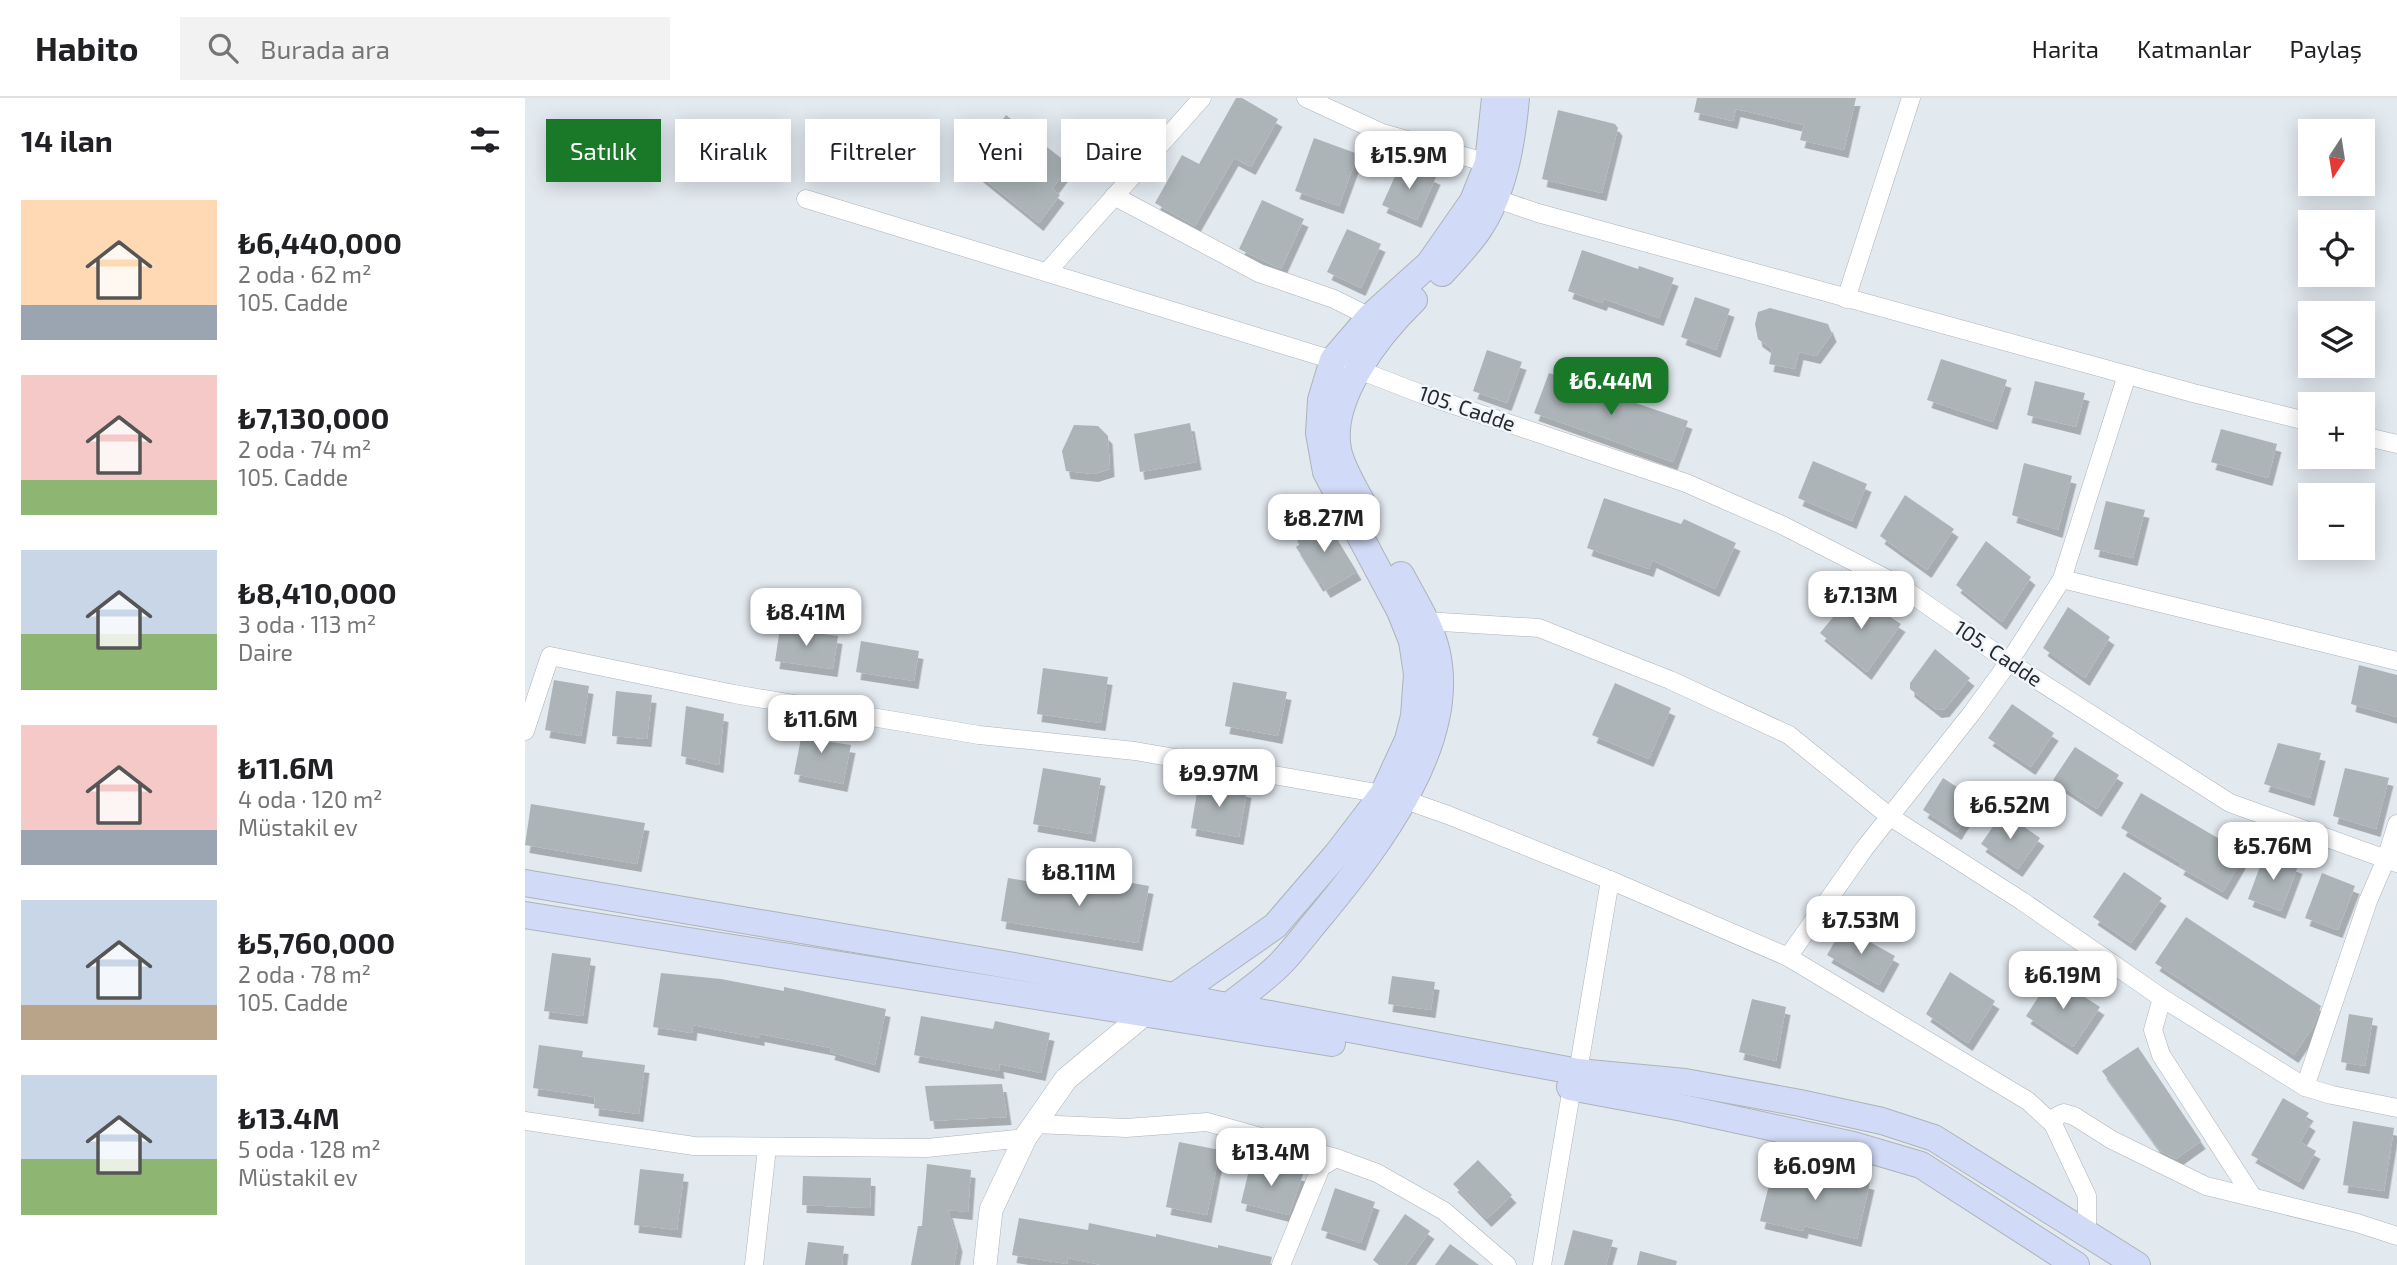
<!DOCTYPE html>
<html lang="tr">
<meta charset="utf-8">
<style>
body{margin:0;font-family:"Exo 2",sans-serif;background:#f2f2f2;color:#202124;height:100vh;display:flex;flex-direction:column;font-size:26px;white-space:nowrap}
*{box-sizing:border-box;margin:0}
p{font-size:23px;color:#757577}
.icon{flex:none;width:38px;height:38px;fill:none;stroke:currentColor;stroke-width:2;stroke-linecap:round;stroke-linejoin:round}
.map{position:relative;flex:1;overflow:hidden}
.panel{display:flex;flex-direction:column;background:#fff;width:525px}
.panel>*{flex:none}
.hud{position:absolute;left:21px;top:21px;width:665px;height:63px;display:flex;gap:14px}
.needle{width:46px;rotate:192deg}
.tools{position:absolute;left:1773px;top:21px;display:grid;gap:14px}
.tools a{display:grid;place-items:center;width:77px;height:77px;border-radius:0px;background:#fff;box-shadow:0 4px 18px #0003;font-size:35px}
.price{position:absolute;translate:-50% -60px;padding:0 16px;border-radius:14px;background:#fff;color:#222;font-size:23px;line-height:46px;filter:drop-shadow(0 2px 4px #0008)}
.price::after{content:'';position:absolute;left:50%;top:42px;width:21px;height:16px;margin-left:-10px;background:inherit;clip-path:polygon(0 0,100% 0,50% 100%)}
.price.on{background:#1a7829;color:#fff}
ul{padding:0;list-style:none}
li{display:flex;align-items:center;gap:21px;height:175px;padding:0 21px}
li span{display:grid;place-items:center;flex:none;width:196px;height:140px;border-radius:0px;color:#555}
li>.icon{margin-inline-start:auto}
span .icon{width:84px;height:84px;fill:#fffc;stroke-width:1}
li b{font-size:30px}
h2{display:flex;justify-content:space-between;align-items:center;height:84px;padding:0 21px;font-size:30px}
.pill{padding:0 24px;border-radius:0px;background:#fff;box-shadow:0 4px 18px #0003;font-size:24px;line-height:63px}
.pill.on{background:#1a7829;color:#fff}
header{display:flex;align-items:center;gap:42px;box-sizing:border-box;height:98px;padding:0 35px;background:#fff;border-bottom:2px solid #e0e0e0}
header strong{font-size:33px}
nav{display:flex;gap:38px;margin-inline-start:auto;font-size:24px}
.search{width:490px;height:63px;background:#f2f2f2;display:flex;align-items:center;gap:18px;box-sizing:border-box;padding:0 24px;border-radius:0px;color:#757577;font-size:26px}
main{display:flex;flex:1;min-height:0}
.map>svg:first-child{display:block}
</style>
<header>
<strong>Habito</strong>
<div class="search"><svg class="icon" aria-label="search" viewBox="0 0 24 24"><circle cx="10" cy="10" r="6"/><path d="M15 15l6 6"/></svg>Burada ara</div>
<nav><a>Harita</a><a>Katmanlar</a><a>Paylaş</a></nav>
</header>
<main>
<section class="panel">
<h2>14 ilan<svg class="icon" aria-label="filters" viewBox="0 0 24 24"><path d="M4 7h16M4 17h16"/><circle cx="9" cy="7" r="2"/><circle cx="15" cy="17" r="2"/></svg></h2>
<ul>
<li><span style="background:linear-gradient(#ffd9b3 75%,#9aa5b1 0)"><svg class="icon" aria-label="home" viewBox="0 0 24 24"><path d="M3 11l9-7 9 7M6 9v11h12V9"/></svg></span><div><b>₺6,440,000</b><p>2 oda · 62 m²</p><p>105. Cadde</p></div></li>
<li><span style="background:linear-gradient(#f6c9c9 75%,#8fb573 0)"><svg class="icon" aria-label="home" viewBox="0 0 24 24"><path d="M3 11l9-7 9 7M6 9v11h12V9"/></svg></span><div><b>₺7,130,000</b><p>2 oda · 74 m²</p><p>105. Cadde</p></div></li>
<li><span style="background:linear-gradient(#c9d6e8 60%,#8fb573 0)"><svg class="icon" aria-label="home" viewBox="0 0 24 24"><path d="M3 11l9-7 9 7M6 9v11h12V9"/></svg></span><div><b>₺8,410,000</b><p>3 oda · 113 m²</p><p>Daire</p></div></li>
<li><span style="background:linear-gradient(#f6c9c9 75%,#9aa5b1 0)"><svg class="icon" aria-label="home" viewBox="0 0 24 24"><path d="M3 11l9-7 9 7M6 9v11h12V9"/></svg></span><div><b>₺11.6M</b><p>4 oda · 120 m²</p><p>Müstakil ev</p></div></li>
<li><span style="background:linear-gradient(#c9d6e8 75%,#b9a48a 0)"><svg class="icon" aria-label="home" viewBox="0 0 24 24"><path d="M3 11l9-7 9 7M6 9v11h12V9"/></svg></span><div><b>₺5,760,000</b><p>2 oda · 78 m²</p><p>105. Cadde</p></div></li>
<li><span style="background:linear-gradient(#c9d6e8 60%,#8fb573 0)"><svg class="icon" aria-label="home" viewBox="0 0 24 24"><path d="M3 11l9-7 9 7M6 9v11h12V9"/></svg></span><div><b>₺13.4M</b><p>5 oda · 128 m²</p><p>Müstakil ev</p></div></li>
</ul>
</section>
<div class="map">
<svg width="1872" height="1167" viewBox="0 0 1872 1167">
<defs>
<filter id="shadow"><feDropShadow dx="4.5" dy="8" stdDeviation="0" flood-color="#0004"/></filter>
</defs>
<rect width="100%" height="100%" fill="#e2e9ef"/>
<g fill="#acb4b8" filter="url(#shadow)">
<path d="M711,0h6l36,21 -27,48 -17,-9 -39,68 -40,-23 27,-48 17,9z"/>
<path d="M1172,0h159l-12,52 -44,-10 4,-15 -68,-16 -3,12 -39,-9z"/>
<path d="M1033,12l57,14 3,4 -16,65 -60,-14z"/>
<path d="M481,17l64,50 -18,24 8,6 -21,28 -78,-63 13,-16 8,5z"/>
<path d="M789,40l44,16 -19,52 -44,-15z"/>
<path d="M877,63l34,16 -19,43 -35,-15z"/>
<path d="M737,102l42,19 -23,50 -42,-20z"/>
<path d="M822,131l34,15 -20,44 -34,-16z"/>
<path d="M1057,152l56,19 1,-3 35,12 -15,40 -55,-19 -2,4 -34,-12z"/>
<path d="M1170,199l35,12 -14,41 -35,-13z"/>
<path d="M1245,210l58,16 4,10 -16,22 -17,-4 -4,17 -26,-5 3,-15 -14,-10 -3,-15 3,-12z"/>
<path d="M962,252l35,12 -15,41 -34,-12z"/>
<path d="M1416,261l66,21 -14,42 -66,-22z"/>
<path d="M1024,275l139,48 -15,41 -139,-49z"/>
<path d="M1510,283l50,12 -9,34 -49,-12z"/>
<path d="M665,325l7,39 -57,10 -6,-38z"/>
<path d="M549,327l24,1 10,10 2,33 -16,5 -28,-3 -4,-20z"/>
<path d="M1696,331l56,15 -9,34 -57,-16z"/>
<path d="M1288,363l54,23 -15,37 -54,-23z"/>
<path d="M1499,365l48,13 -14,54 -46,-15z"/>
<path d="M1380,397l49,34 -27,41 -47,-34z"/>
<path d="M1079,400l77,26 3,-5 52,24 -21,46 -63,-29 -3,9 -62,-21z"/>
<path d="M1581,403l39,9 -12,48 -39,-9z"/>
<path d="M798,418l34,56 -31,18 -5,-8 -2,2 -23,-37 4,-3 -7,-10z"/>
<path d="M1461,443l45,36 -29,45 -46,-37z"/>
<path d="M1328,495l48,31 -34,48 -47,-39z"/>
<path d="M1543,509l42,30 -25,41 -42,-30z"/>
<path d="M255,530l58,8 -5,33 -58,-8z"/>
<path d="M336,543l58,10 -5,30 -58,-9z"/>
<path d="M1410,551l35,29 -25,31 -8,1 -27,-21v-6z"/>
<path d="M1834,567l38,10v42l-46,-13z"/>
<path d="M518,570l65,9 -7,46 -64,-9z"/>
<path d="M29,582l35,6 -8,50 -36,-6z"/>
<path d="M708,584l54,10 -9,44 -53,-10z"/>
<path d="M1090,585l56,25 -22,51 -57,-24z"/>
<path d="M91,593l36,4 -5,44 -35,-3z"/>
<path d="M1487,606l42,29 -23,34 -43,-29z"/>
<path d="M161,608l38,8 -5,51 -38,-9z"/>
<path d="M280,620l21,4 -3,19 28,4 -8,39 -49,-10z"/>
<path d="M1753,645l43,10 -11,45 -46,-14z"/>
<path d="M1550,649l44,28 -22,34 -44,-29z"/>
<path d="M518,670l58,10 -10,56 -58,-10z"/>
<path d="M1820,670l44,10 -13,51 -43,-13z"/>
<path d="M1418,680l34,22 -20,32 -34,-22z"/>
<path d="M674,683l48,9 -8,47 -48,-9z"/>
<path d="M1616,695l104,61 -22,38 -44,-25 2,-4 -60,-35z"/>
<path d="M6,706l114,19 -8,41 -112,-19z"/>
<path d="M1478,714l37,26 -22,31 -37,-25z"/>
<path d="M1740,755l33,13 -17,45 -33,-12z"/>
<path d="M1599,774l38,26 -31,45 -38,-26z"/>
<path d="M1797,775l33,13 -17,44 -33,-12z"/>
<path d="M563,777l61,11 -11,57 -137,-22 7,-43 77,13z"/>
<path d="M1661,819l135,89 -8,21 -19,28 -139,-92z"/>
<path d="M1318,829l52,29 -16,29 -52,-30z"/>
<path d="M27,855l39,5 -8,58 -39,-5z"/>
<path d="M1425,874l45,29 -27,42 -42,-29z"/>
<path d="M136,875l60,6 63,12v-4l102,22 -11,56 -45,-13 1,-4 -71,-14v4l-67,-13 -1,8 -39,-6z"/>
<path d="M867,878l43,6 -4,28 -43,-6z"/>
<path d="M1527,878l48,31 -27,40 -47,-31z"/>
<path d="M1227,901l34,8 -10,54 -37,-9z"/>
<path d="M1824,916l24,4 -8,48 -24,-4z"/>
<path d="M396,918l72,13 2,-8 55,12 -9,40 -42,-9 1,7 -86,-16z"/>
<path d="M14,947l44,6 -1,6 63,8 -6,49 -45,-6 1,-11 -62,-9z"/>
<path d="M1613,949l63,94 -25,18 -16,-8 -58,-80z"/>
<path d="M477,986l5,33 -77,4 -5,-35z"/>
<path d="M1758,1000l26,15 -4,6 6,4 -11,19 16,9 -17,31 -48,-27z"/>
<path d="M1828,1023l41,7 -10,63 -41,-6z"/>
<path d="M654,1044l41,8 -13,65 -41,-8z"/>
<path d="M953,1062l34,35 -25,24 -34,-35z"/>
<path d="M726,1064l52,12 -14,41 -48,-12z"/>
<path d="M402,1066l44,6 -3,42 -20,-2 10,34 -4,21h-43l7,-39h4z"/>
<path d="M1249,1067l52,12 2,-5 42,10 -13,57 -53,-13 -1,5 -43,-10z"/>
<path d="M115,1071l44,5 -7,56 -43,-5z"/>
<path d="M278,1078l68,2 -1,30 -68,-3z"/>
<path d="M810,1090l40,14 -14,41 -40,-13z"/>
<path d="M880,1116l25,17 -24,34h-27l-6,-5z"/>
<path d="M494,1120l69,12 1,-7 67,14v-3l62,14v-3l54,12 -2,8h-169l-33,-7 -1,6 -55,-9z"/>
<path d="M1048,1132l40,10 -7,25h-42z"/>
<path d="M283,1144l36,4 -2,19h-37z"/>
<path d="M925,1146l29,21h-44z"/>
<path d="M1115,1153l37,10 -1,4h-39z"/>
</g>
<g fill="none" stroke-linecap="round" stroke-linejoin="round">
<defs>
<g id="minor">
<path d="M781,0l76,35 106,30"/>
<path d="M589,98l145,77 75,26 36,18"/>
<path d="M969,100l44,15 655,180 117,29"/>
<path d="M281,101l527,161 91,35 262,88 98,43 113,58 112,78 221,141 167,60"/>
<path d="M522,174l155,-174"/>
<path d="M1321,201l65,-201"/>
<path d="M1838,338l34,8"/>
<path d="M1537,481l335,82"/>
<path d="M901,523l113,7 131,52 119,55 100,81 133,85 140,97 143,89 27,8 65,13"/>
<path d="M0,633l25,-75 184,38 245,41 156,16 259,45 54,19 162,65 178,77 240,144 25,23"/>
<path d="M1263,859l76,-108 107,-135 38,-52 53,-83 65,-204"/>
<path d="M1637,900l-9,32 8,25 91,141"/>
<path d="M1780,989l63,-186 18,-42 11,-35"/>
<path d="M0,1023l169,25 233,2 98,-10"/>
<path d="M510,1026l91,4 81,-6 129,36"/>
<path d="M1562,1137v-39l-34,-72 4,-8 7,-3 10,3 38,24 94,46 151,37 40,13"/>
<path d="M229,1167l13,-117"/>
<path d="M756,1167l40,-98 15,-9 41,15 67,38 63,54"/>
<path d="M1017,1167l30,-178 6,-15 32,-192"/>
</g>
<path id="tertiary" d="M460,1167l6,-55 34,-72 41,-59 80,-66"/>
<g id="secondary">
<path d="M917,175c12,-13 25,-27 35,-41 27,-38 35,-89 39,-134"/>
<path d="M840,410c-9,-17 -21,-36 -26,-54 -14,-53 40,-120 75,-154"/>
<path d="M0,785l500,85 553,104 107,10 115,21 82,18 52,17 203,127"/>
<path d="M0,817l807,128"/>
<path d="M644,902l106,-74 62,-72 46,-60 25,-54 6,-24 3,-42 -5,-33 -12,-30 -74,-139 -7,-39 2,-33 12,-40 37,-43 59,-53 44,-63 15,-38 7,-65"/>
<path d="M694,911l10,-3c17,-14 38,-28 53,-44 15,-16 27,-33 41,-49 54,-66 134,-169 114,-260 -6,-28 -23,-53 -36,-78"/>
<path d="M1045,989l113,21 170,37 68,20 155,100"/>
</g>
</defs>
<use href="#minor" stroke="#adb3b9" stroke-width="19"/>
<use href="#tertiary" stroke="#adb3b9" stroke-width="24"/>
<use href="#secondary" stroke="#adb3b9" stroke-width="28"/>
<use href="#minor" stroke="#fff" stroke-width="18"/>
<use href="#tertiary" stroke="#fff" stroke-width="23"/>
<use href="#secondary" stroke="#d1daf6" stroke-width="26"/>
</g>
<g text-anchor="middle" stroke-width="5" stroke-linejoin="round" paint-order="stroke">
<g font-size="21" fill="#282a2c" stroke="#f0f6fc">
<text transform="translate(942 311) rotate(19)" y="7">105. Cadde</text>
<text transform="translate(1473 556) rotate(34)" y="7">105. Cadde</text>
</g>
</g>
</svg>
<div class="tools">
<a><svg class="needle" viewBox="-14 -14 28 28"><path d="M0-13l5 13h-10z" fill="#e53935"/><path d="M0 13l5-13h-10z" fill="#757577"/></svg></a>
<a><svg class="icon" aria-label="locate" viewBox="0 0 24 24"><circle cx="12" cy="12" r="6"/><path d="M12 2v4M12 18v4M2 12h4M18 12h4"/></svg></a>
<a><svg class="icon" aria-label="layers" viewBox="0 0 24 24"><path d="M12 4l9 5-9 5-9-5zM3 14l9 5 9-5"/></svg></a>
<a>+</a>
<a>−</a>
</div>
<b class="price" style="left:884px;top:93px">₺15.9M</b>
<b class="price on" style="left:1086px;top:319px">₺6.44M</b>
<b class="price" style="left:799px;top:456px">₺8.27M</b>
<b class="price" style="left:1336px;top:533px">₺7.13M</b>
<b class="price" style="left:281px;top:550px">₺8.41M</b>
<b class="price" style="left:296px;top:657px">₺11.6M</b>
<b class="price" style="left:694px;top:711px">₺9.97M</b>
<b class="price" style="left:1485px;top:743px">₺6.52M</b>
<b class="price" style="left:1748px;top:784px">₺5.76M</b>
<b class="price" style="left:554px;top:810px">₺8.11M</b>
<b class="price" style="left:1336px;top:858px">₺7.53M</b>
<b class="price" style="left:1538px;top:913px">₺6.19M</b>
<b class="price" style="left:746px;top:1090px">₺13.4M</b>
<b class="price" style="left:1290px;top:1104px">₺6.09M</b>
<div class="hud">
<a class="pill on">Satılık</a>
<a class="pill">Kiralık</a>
<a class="pill">Filtreler</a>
<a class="pill">Yeni</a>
<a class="pill">Daire</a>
</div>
</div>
</main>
